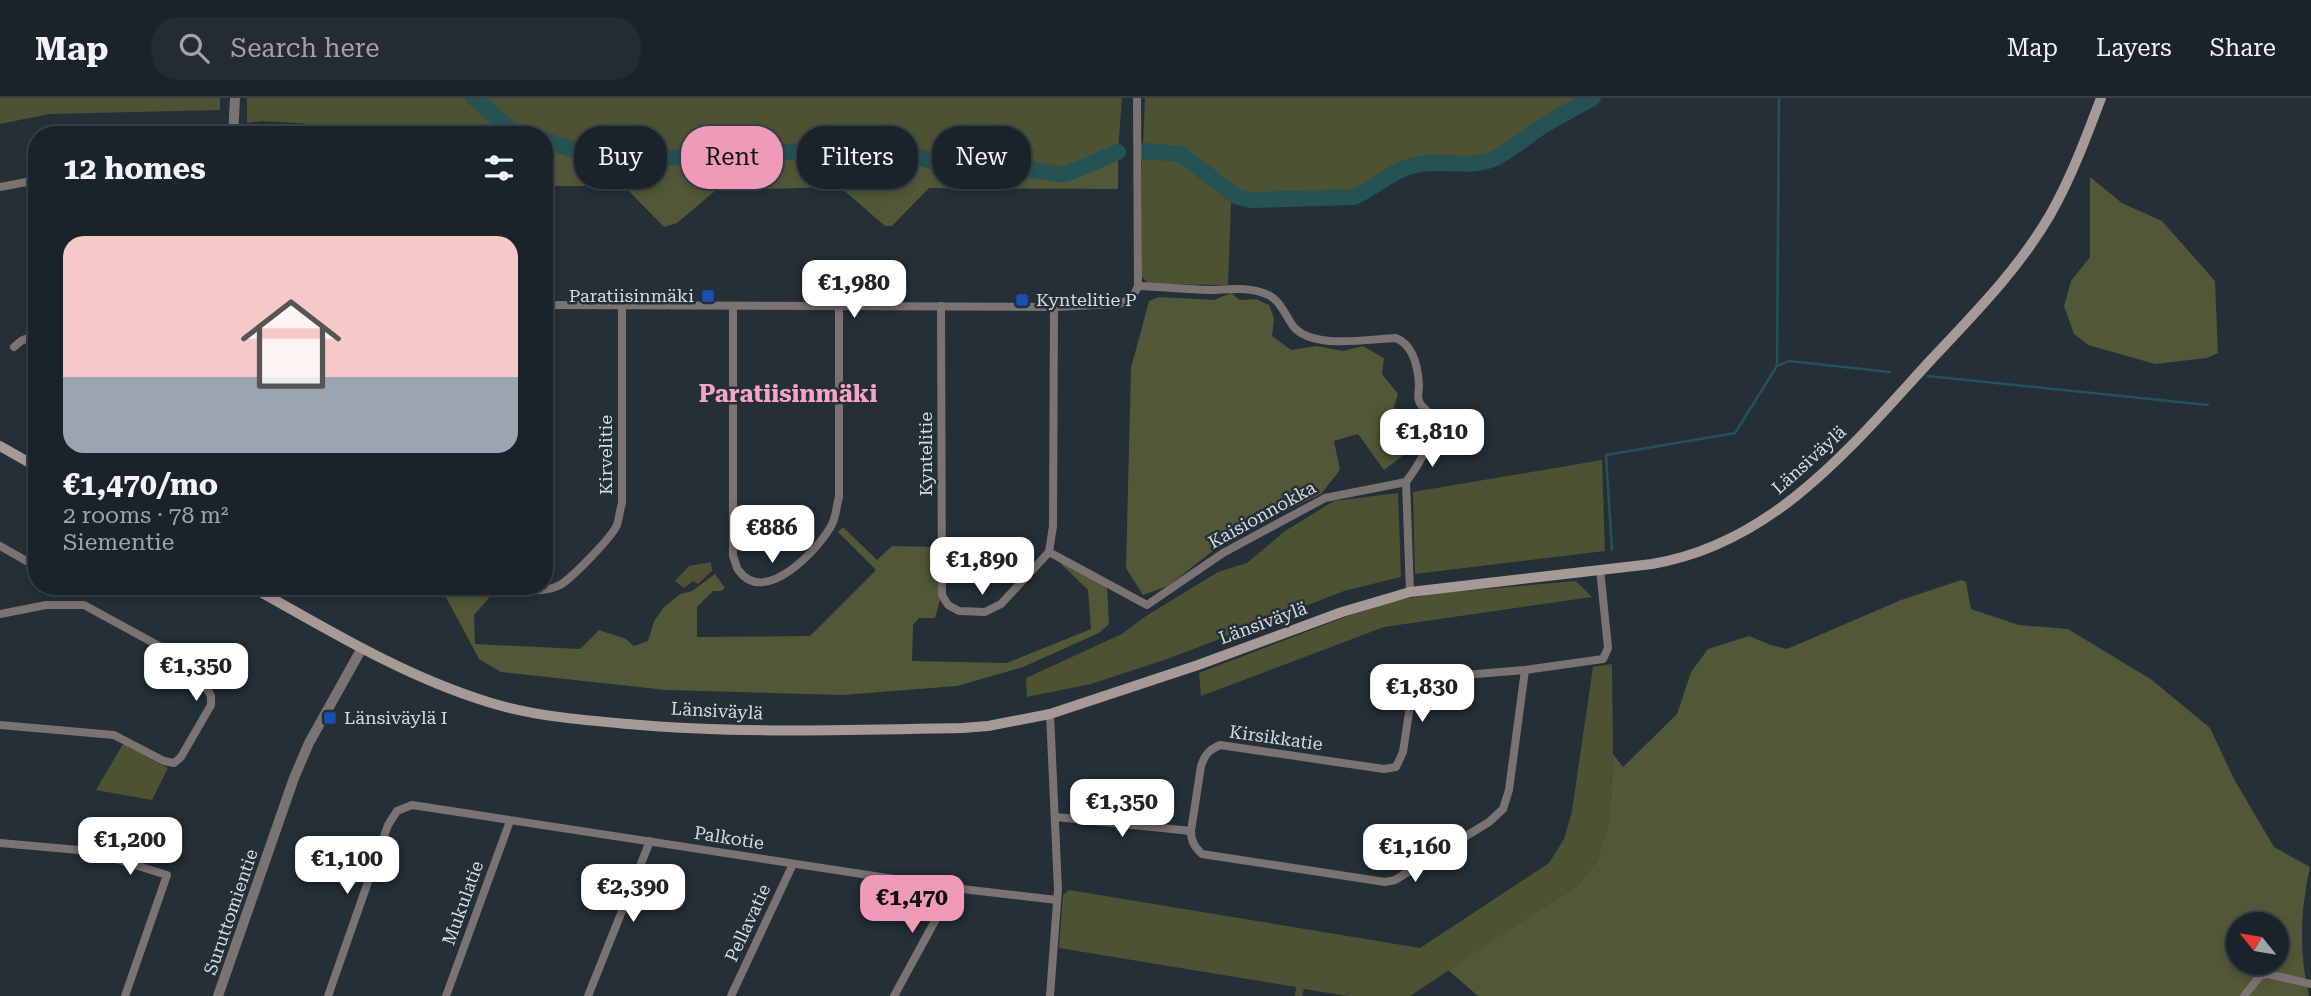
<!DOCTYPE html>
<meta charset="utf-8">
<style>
body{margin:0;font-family:"Roboto Serif",serif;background:#242b32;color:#f1f3f6;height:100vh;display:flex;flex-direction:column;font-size:26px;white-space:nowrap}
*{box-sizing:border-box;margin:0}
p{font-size:23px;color:#a0a4a8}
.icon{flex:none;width:38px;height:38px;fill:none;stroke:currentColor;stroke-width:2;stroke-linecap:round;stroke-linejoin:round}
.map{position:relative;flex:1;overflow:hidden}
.panel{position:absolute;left:28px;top:28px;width:525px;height:469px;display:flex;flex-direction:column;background:#1b232a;border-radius:28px;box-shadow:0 4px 10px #0003,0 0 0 2px #394047}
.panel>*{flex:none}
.hud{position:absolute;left:574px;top:28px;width:665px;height:63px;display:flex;gap:14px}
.needle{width:46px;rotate:300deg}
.controls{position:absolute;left:2226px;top:814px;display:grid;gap:14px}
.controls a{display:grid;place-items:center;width:63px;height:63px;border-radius:50%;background:#1b232a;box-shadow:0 4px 10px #0003,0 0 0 2px #394047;font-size:35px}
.price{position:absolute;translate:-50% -60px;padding:0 16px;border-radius:14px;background:#fff;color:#222;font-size:23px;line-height:46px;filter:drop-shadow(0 2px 4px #0008)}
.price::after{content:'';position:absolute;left:50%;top:42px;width:21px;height:16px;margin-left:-10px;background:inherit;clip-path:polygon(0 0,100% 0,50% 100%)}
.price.selected{background:#ef9ab8;color:#111}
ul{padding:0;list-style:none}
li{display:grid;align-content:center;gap:14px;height:371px;padding:0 35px}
li span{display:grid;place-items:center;height:217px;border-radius:21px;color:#555}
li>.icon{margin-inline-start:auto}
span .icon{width:126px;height:126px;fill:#fffc;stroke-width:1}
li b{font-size:30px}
h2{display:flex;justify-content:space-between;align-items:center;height:84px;padding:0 35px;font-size:30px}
.tag{padding:0 24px;border-radius:28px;background:#1b232a;box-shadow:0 4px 10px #0003,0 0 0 2px #394047;font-size:24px;line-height:63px}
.tag.selected{background:#ef9ab8;color:#111}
header{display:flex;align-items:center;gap:42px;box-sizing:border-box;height:98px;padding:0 35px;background:#1b232a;border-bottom:2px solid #394047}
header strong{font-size:33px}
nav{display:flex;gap:38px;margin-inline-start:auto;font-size:24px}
.search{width:490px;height:63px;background:#242b32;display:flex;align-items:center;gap:18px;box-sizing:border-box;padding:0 24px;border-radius:28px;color:#a0a4a8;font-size:26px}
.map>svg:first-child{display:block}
</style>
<header>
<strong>Map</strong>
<div class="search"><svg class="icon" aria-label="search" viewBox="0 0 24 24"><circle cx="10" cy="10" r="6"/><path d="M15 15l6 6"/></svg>Search here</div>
<nav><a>Map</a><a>Layers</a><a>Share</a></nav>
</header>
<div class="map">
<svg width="2311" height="898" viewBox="0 0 2311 898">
<rect width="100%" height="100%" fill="#242f38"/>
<g fill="#4d5233">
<path d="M0,0h220v12l-171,4 -49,10z"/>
<path d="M247,0h875l-4,54 -52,22h-7l-56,-8 -50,1 -49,-14 -59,-4 -237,12 -64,-21v-5h-23l-11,-6 -100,1 -148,-9 -15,2z"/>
<path d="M1145,0h439c-18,10 -39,19 -56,31 -15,10 -27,24 -45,29 -22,6 -47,-3 -69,3 -20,6 -33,19 -51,28 -18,9 -97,11 -117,6 -11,-2 -18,-10 -27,-17 -27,-22 -40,-30 -76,-31z"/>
<path d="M1142,59l38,2 51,43 -3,83 -79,-1 -7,-7z"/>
<path d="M1602,362l3,91 -190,23 -2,-82z"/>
<path d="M1398,395l3,84 -57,14 -174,67 -79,26 -64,13 -1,-19 96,-44 24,-18 72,-44 29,-9 38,-32 49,-30z"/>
<path d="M711,464l1,9 -14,13 -5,-3 -9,7 -9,-7 14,-15z"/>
<path d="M1576,483l16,16 -208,30 -183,69 -2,-23 162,-62 43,-12 35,-6z"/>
<path d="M1612,566l1,90 -4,65 -11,40 -20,26 -168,111h-62l-44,-7 -2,7h-7l1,-9 -237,-39 4,-53 6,-5 351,58 129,-85 15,-24 8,-28 21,-144z"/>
<path d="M123,646l45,24 -16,32 -56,-10z"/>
</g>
<g fill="#515737" fill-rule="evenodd">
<path d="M510,31l11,6h-111v-5z"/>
<path d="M544,42l64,21 237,-12 59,4 49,14 50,-1 56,8h7l52,-22v37l-189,-1 -37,38h-7l-45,-39 -124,3 -39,33 -13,4 -40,-41h-80z"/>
<path d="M2090,79l32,26 40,18 53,60 3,72 -11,5 -52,6 -67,-19 -14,-11 -10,-28 7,-25 19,-24z"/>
<path d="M1231,195l9,7 16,-1 13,6 5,13 -2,18 19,14 26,-4 26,5 20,-5 21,12 -2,16 16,20 -6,19 13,41 -21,16 -26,-36 -24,7 6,29 -19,24 -93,45 -60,47 -25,9 -17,-27 5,-200 18,-67 10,-4 55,3z"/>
<path d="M843,429l34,33 15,-14 43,1 5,53 -5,18h-16l-6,7 -1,36 95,2 84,-34 -3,-39 -33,-32 52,29 2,37 -10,9 -76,34 -66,19 -115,9 -176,-5 -165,-18 -22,-13 -39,-73h59l-25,29 1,29 105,5 19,-19 27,9 8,7 14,-5 6,-20 10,-14 16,-13 12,-3 23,-17 10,14 -4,3h-8l-16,16v30l113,-1 66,-66 -38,-38z"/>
<path d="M1961,482l5,2 5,27 48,16 49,4 84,51 58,48 24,51 40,68 36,20c-10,47 -11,83 -1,129h-831l-30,-26 130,-85 20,-26 11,-40 4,-65 10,13 54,-53 14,-42 17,-23 41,-13 22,9 16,4 114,-49zM2238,826h39v38h-39z"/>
</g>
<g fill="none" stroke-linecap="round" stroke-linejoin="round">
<g stroke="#255253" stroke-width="2.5">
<path d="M1777,268l2,-268"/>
<path d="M1928,278l280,29"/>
<path d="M1612,452l-6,-95 129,-22 42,-67 12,-5 101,11"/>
</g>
<g stroke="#255253" stroke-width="16">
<path d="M474,0l36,31 11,6"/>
<path d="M544,42l64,21 237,-12 59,4 49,14 50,-1 56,8h7l52,-22"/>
<path d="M1143,53l38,3 49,38 8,5 13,3 103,-3c20,-9 36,-25 57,-31 26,-8 54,3 80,-6 19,-8 33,-22 50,-33 17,-10 34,-20 52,-29"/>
</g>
<g stroke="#7b7371" stroke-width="8">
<path d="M0,89l37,-7"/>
<path d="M544,207l510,2 64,-3c12,-3 16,-8 20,-18l-1,-188"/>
<path d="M733,208v250c2,4 3,12 6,15 26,35 77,-20 91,-43 6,-8 6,-21 9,-31v-191"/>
<path d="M941,208l1,289 6,10 11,6 26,1 16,-8 48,-52 4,-26 1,-219"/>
<path d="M14,249l7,-6 16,-7"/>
<path d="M1406,384l4,110"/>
<path d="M0,448l37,21"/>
<path d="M1049,454l98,53 76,-52 102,-55 81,-16c9,-12 30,-44 29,-59 -1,-10 -13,-13 -16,-22 -2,-5 0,-11 0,-16 -1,-18 -6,-40 -23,-47 -28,1 -84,12 -103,-12 -8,-11 -13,-27 -27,-32 -18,-8 -39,-4 -58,-4 -23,-1 -47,-3 -70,-4"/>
<path d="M523,488c10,7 27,4 37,-1 12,-7 52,-48 57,-60 2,-7 3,-15 5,-22v-197"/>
<path d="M0,516l46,-9h38l110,60 17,31v9l-30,52 -7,6 -10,-2 -50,-26 -114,-10"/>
<path d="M1525,572l-16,120 -6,19 -14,13 -94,58 -10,2 -183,-28c-7,-7 -11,-12 -11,-23l10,-65c4,-12 8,-16 19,-21l164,24 12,-2 7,-15 8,-53 13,-15 16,-7 85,-7 78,-11 5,-11 -8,-79"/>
<path d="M1050,616l8,175 -8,107"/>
<path d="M1056,719l135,14"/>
<path d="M0,745l90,8 77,24 -42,121"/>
<path d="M328,898l60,-171 9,-14 15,-6 541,83 104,12"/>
<path d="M446,898l64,-175"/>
<path d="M588,898l62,-155"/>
<path d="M731,898l62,-132"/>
<path d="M894,898l59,-108"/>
<path d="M2244,898l16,-20 8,-2 43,10"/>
</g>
<g stroke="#7b7371" stroke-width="10">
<path d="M233,37l2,-37"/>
<path d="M218,898l76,-218 15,-35 53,-95"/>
</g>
<g stroke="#a69a96" stroke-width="10">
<path d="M0,348l37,21"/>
<path d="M250,488c77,43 153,90 238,116 45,14 93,18 140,22 112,10 222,6 334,4l26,-2 62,-12 148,-49 144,-53 68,-20 242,-28c121,-20 199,-117 277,-202 44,-47 89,-92 121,-147 21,-37 36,-77 51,-117"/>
</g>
</g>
<g fill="#1a4fb4" stroke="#242f38" stroke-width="2.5">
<rect x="701" y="191" width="14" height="14" rx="3.5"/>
<rect x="1015" y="195" width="14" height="14" rx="3.5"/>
<rect x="323" y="613" width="14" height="14" rx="3.5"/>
</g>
<g text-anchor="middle" stroke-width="5" stroke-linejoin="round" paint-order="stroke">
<g font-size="18" fill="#d4dbe1" stroke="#242f38" text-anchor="start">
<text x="694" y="204" text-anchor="end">Paratiisinmäki</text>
<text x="1036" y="208">Kyntelitie P</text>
<text x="344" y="626">Länsiväylä I</text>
</g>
<g font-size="18" fill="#d4dbe1" stroke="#242f38">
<text transform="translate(926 356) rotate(-90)" y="6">Kyntelitie</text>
<text transform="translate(606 357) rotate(-90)" y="6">Kirvelitie</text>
<text transform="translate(1809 362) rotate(-42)" y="6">Länsiväylä</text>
<text transform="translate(1262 417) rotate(-29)" y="6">Kaisionnokka</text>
<text transform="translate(1263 525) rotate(-20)" y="6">Länsiväylä</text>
<text transform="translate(717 613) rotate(3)" y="6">Länsiväylä</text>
<text transform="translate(1276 640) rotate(8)" y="6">Kirsikkatie</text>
<text transform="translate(729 740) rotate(9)" y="6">Palkotie</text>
<text transform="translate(463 805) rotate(-70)" y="6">Mukulatie</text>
<text transform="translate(231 814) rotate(-71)" y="6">Suruttomientie</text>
<text transform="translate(748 825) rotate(-65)" y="6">Pellavatie</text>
</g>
<g font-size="24" font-weight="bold" fill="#f5a5c1" stroke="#242f38">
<text x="788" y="304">Paratiisinmäki</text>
</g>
</g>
</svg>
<div class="controls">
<a><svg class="needle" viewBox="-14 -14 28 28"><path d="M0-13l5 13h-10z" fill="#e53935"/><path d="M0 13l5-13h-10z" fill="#a0a4a8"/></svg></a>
</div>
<b class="price" style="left:854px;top:222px">€1,980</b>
<b class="price" style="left:1432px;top:371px">€1,810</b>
<b class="price" style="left:772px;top:467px">€886</b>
<b class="price" style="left:982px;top:499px">€1,890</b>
<b class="price" style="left:196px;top:605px">€1,350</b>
<b class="price" style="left:1422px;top:626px">€1,830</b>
<b class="price" style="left:1122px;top:741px">€1,350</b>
<b class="price" style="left:130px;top:779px">€1,200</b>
<b class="price" style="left:1415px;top:786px">€1,160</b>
<b class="price" style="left:347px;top:798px">€1,100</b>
<b class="price" style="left:633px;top:826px">€2,390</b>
<b class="price selected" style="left:912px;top:837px">€1,470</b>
<div class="hud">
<a class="tag">Buy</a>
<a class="tag selected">Rent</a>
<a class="tag">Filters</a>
<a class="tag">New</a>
</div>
<section class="panel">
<h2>12 homes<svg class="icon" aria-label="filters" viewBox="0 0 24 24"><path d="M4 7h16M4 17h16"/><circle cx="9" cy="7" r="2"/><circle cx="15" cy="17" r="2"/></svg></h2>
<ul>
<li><span style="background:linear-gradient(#f6c9c9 65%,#9aa5b1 0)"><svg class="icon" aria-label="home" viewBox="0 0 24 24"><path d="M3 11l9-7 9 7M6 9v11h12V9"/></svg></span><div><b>€1,470/mo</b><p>2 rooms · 78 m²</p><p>Siementie</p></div></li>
</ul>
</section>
</div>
